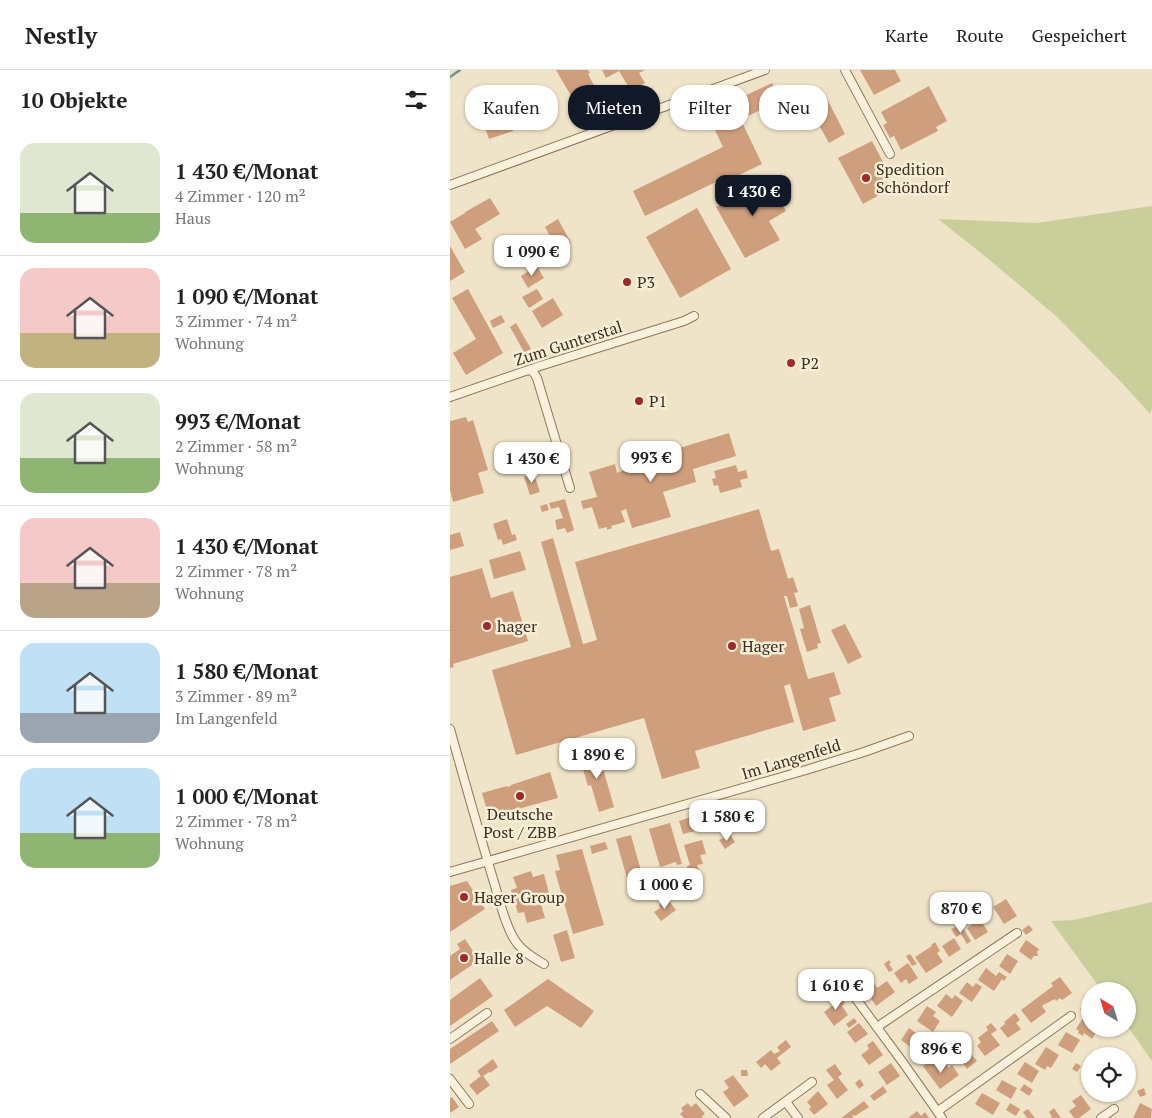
<!DOCTYPE html>
<html lang="de">
<meta charset="utf-8">
<style>
body{margin:0;font-family:"PT Serif",serif;background:#f2f2f2;color:#222;height:100vh;display:flex;flex-direction:column;font-size:19px;white-space:nowrap}
*{box-sizing:border-box;margin:0}
p{font-size:16px;color:#767676}
.icon{flex:none;width:28px;height:28px;fill:none;stroke:currentColor;stroke-width:2;stroke-linecap:round;stroke-linejoin:round}
.map{position:relative;flex:1;overflow:hidden}
.details{display:flex;flex-direction:column;background:#fff;width:450px}
.details>*{flex:none}
.top-card{position:absolute;left:15px;top:15px;width:475px;height:45px;display:flex;gap:10px}
.needle{width:32px;rotate:322deg}
.fabs{position:absolute;left:631px;top:912px;display:grid;gap:10px}
.fabs a{display:grid;place-items:center;width:55px;height:55px;border-radius:50%;background:#fff;box-shadow:0 1px 4px #0004;font-size:25px}
.price{position:absolute;translate:-50% -42px;padding:0 11px;border-radius:10px;background:#fff;color:#222;font-size:16px;line-height:32px;filter:drop-shadow(0 1px 2px #0008)}
.price::after{content:'';position:absolute;left:50%;top:30px;width:15px;height:11px;margin-left:-8px;background:inherit;clip-path:polygon(0 0,100% 0,50% 100%)}
.price.selected{background:#111827;color:#fff}
ul{padding:0;list-style:none}
li{display:flex;align-items:center;gap:15px;height:125px;padding:0 20px}
li+li{border-top:1px solid #e0e0e0}
li span{display:grid;place-items:center;flex:none;width:140px;height:100px;border-radius:15px;color:#555}
li>.icon{margin-inline-start:auto}
span .icon{width:60px;height:60px;fill:#fffc;stroke-width:1}
li b{font-size:21px}
h2{display:flex;justify-content:space-between;align-items:center;height:60px;padding:0 20px;font-size:21px}
.tag{padding:0 18px;border-radius:20px;background:#fff;box-shadow:0 1px 4px #0004;font-size:18px;line-height:45px}
.tag.selected{background:#111827;color:#fff}
header{display:flex;align-items:center;gap:30px;box-sizing:border-box;height:70px;padding:0 25px;background:#fff;border-bottom:1px solid #e0e0e0}
header strong{font-size:24px}
nav{display:flex;gap:28px;margin-inline-start:auto;font-size:18px}
main{display:flex;flex:1;min-height:0}
.map>svg:first-child{display:block}
</style>
<header>
<strong>Nestly</strong>
<nav><a>Karte</a><a>Route</a><a>Gespeichert</a></nav>
</header>
<main>
<section class="details">
<h2>10 Objekte<svg class="icon" aria-label="filters" viewBox="0 0 24 24"><path d="M4 7h16M4 17h16"/><circle cx="9" cy="7" r="2"/><circle cx="15" cy="17" r="2"/></svg></h2>
<ul>
<li><span style="background:linear-gradient(#dfe7d0 70%,#8fb573 0)"><svg class="icon" aria-label="home" viewBox="0 0 24 24"><path d="M3 11l9-7 9 7M6 9v11h12V9"/></svg></span><div><b>1 430 €/Monat</b><p>4 Zimmer · 120 m²</p><p>Haus</p></div></li>
<li><span style="background:linear-gradient(#f6c9c9 65%,#c2b280 0)"><svg class="icon" aria-label="home" viewBox="0 0 24 24"><path d="M3 11l9-7 9 7M6 9v11h12V9"/></svg></span><div><b>1 090 €/Monat</b><p>3 Zimmer · 74 m²</p><p>Wohnung</p></div></li>
<li><span style="background:linear-gradient(#dfe7d0 65%,#8fb573 0)"><svg class="icon" aria-label="home" viewBox="0 0 24 24"><path d="M3 11l9-7 9 7M6 9v11h12V9"/></svg></span><div><b>993 €/Monat</b><p>2 Zimmer · 58 m²</p><p>Wohnung</p></div></li>
<li><span style="background:linear-gradient(#f6c9c9 65%,#b9a48a 0)"><svg class="icon" aria-label="home" viewBox="0 0 24 24"><path d="M3 11l9-7 9 7M6 9v11h12V9"/></svg></span><div><b>1 430 €/Monat</b><p>2 Zimmer · 78 m²</p><p>Wohnung</p></div></li>
<li><span style="background:linear-gradient(#bfe0f5 70%,#9aa5b1 0)"><svg class="icon" aria-label="home" viewBox="0 0 24 24"><path d="M3 11l9-7 9 7M6 9v11h12V9"/></svg></span><div><b>1 580 €/Monat</b><p>3 Zimmer · 89 m²</p><p>Im Langenfeld</p></div></li>
<li><span style="background:linear-gradient(#bfe0f5 65%,#8fb573 0)"><svg class="icon" aria-label="home" viewBox="0 0 24 24"><path d="M3 11l9-7 9 7M6 9v11h12V9"/></svg></span><div><b>1 000 €/Monat</b><p>2 Zimmer · 78 m²</p><p>Wohnung</p></div></li>
</ul>
</section>
<div class="map">
<svg width="702" height="1048" viewBox="0 0 702 1048">
<rect width="100%" height="100%" fill="#f0e4c8"/>
<g fill="#c9cf9b">
<path d="M702,136v203l-2,5 -27,-30 -66,-67 -71,-60 -48,-38 99,4z"/>
<path d="M702,832v159l-24,-34v-36h-26l-51,-70 23,-1z"/>
</g>
<g fill="none" stroke-linecap="round" stroke-linejoin="round">
<path stroke="#6f938a" stroke-width="2.5" d="M0,7l10,-7"/>
</g>
<g fill="#cf9f7d">
<path d="M106,0h32l2,3 -2,1 8,15 -22,12z"/>
<path d="M152,0h43l-6,3 6,10 -14,8 -12,-20 -13,7z"/>
<path d="M410,0h35l6,11 -27,14z"/>
<path d="M322,13l9,17 -33,16 -8,-18z"/>
<path d="M479,16l18,35 -11,6 2,4 -37,19 -7,-14 -4,2 -7,-13 4,-2 -6,-11z"/>
<path d="M42,21l7,12 -15,8 -7,-12z"/>
<path d="M373,21l22,43 -16,9 -24,-43z"/>
<path d="M280,27l32,67 -25,12v2l-19,9 -2,-5 -71,34 -12,-25 90,-44 -18,-38z"/>
<path d="M57,46l6,15 -24,8 -5,-14z"/>
<path d="M422,71l12,23 -6,3 12,22 -27,15 -25,-46z"/>
<path d="M318,109l18,32 -17,10 11,19 -35,18 -29,-51 34,-20 1,1z"/>
<path d="M40,128l10,16 -25,15 7,10 -17,10 -15,-27 15,-9v-1z"/>
<path d="M247,138l34,61 -51,29 -34,-61z"/>
<path d="M108,149l13,24 -13,7 -13,-23z"/>
<path d="M0,176l15,26 -15,9z"/>
<path d="M87,196l7,12 -16,10 -7,-12z"/>
<path d="M18,219l35,64 -37,22 -13,-22 23,-14 -24,-41z"/>
<path d="M87,219l6,10 -14,9 -7,-11z"/>
<path d="M103,228l10,17 -21,13 -10,-17z"/>
<path d="M51,245l4,7 -12,6 -3,-7z"/>
<path d="M66,253l15,26 -7,3 -14,-25z"/>
<path d="M16,347l2,5 5,-2 15,50 -10,3 6,20 -31,9 -3,-12v-69z"/>
<path d="M279,363l7,23 -43,13 3,13 -33,10 8,25 -39,11 -6,-19 -5,2 4,11 -14,4 1,2 -5,2v-3l-8,2 -7,-22 -9,2 -2,-8 16,-4 -8,-25 26,-8 2,9 7,-3 -1,-5z"/>
<path d="M286,395l2,7 8,-2 2,8 -8,2 2,7 -22,6 -2,-8 -4,1 -2,-7 4,-1 -2,-7z"/>
<path d="M84,404l6,18 -10,3 -6,-18z"/>
<path d="M115,429l9,31 -7,3 -2,-5 -8,2 -2,-10 8,-2 -4,-11 -8,2 -2,-6z"/>
<path d="M97,434l2,6 -7,2 -2,-6z"/>
<path d="M309,439l12,42 8,-2 9,30 5,-2 5,15 -4,1 4,13 -8,2 -3,-12h-3l24,83 26,-7 7,22 -12,4 7,23 -33,10 -13,-47 -6,2 10,36 -99,29 5,17 -38,11 -18,-61 -128,37 -24,-85 79,-23 -30,-105 12,-4 30,106 14,-4 -22,-78z"/>
<path d="M57,449l5,16 3,-1 2,6 -14,5 -2,-6 -3,1 -5,-16z"/>
<path d="M10,462l4,14 -14,4v-15z"/>
<path d="M70,481l6,19 -32,9 -5,-19z"/>
<path d="M32,498l9,30 22,-7 15,50 -75,23 1,3 -4,1v-91z"/>
<path d="M360,535l11,38 -4,1 1,4 -11,4 -7,-23 4,-1 -5,-19z"/>
<path d="M395,554l17,33 -14,7 -17,-34z"/>
<path d="M148,681l16,56 -15,5 -8,-27 -3,1 -9,-30z"/>
<path d="M100,702l8,26 -40,11v-1l-4,1 1,1 -26,7 -7,-24 25,-7 1,1 3,-1v-1z"/>
<path d="M287,733l5,18 -32,9 -5,-17z"/>
<path d="M241,747l4,14 -12,3 -4,-13z"/>
<path d="M220,753l12,41 -5,1 -1,-3 -16,5 -11,-38z"/>
<path d="M280,764l5,8 -10,7 -6,-9 4,-2 1,1z"/>
<path d="M181,765l17,61 -15,4 -17,-61z"/>
<path d="M252,770l4,14 -6,1 3,9 -6,1 3,8 -9,7 -4,-14 3,-1 -6,-20z"/>
<path d="M155,772l3,7 -16,5 -2,-8z"/>
<path d="M132,779l22,76 -31,9 -18,-63 5,-1 -4,-15z"/>
<path d="M81,801l2,6 11,-3 7,27 -10,3 4,14 -18,5 -3,-11 -6,1 -7,-23 6,-2 -4,-11z"/>
<path d="M226,805l5,7 -7,6 2,2 -6,4 -7,-9z"/>
<path d="M17,811l18,28 -35,23v-46z"/>
<path d="M556,829l11,17 -13,8 -11,-17z"/>
<path d="M214,831l2,3 3,-3 7,9 -15,11 -7,-9 6,-4 -1,-3z"/>
<path d="M533,832l5,9 -6,4 -6,-8z"/>
<path d="M530,849l8,13 -13,8 -8,-12z"/>
<path d="M579,855l4,5 -7,5 -4,-5z"/>
<path d="M506,857l3,4 4,-3 8,13 -4,3 -6,-10 -5,3 -5,-8z"/>
<path d="M117,860l8,28 -14,4 -8,-27z"/>
<path d="M504,868l7,11 -12,8 -7,-11z"/>
<path d="M15,869l14,21 -29,20v-24l10,-7 -3,-5z"/>
<path d="M576,870l13,9 -2,3 1,4h-4l-3,4 -12,-9z"/>
<path d="M485,872l5,9 -3,2 6,9 -17,11 -11,-16 17,-11 -1,-1z"/>
<path d="M460,884l7,10 -5,2 -6,-10z"/>
<path d="M557,884l11,7 -8,13 -11,-8z"/>
<path d="M439,890l2,3 -2,1 4,6 -4,2 -5,-8z"/>
<path d="M458,893l10,15 -9,6 -3,-5 -5,4 -7,-10z"/>
<path d="M536,898l10,8 3,-4 8,5 -3,4 -2,-2 -8,12 -16,-11z"/>
<path d="M418,905l5,7 -8,6 -5,-7z"/>
<path d="M610,907l12,16 -10,7 -2,-2 -4,3 -1,-2 -12,6 -1,1 4,6 -15,11 -10,-13 32,-24 -2,-3z"/>
<path d="M30,908l13,18 -43,30v-26z"/>
<path d="M98,909l46,32 -13,17 -34,-22 -32,21 -11,-17z"/>
<path d="M437,911l8,11 -19,14 -11,-16 9,-7 3,5z"/>
<path d="M517,912l6,5 3,-4 6,4 -10,15 -13,-9z"/>
<path d="M496,924l6,5 3,-4 8,6 -11,16 -15,-11z"/>
<path d="M389,925l6,8 -3,3 6,9 -14,11 -10,-14 9,-7 -3,-3z"/>
<path d="M637,934l3,5 -7,5 -3,-5z"/>
<path d="M477,936l9,6 -3,4 7,5 -7,11 -16,-11z"/>
<path d="M565,943l5,7 -4,3 5,6 -13,9 -8,-10 5,-4 -1,-2z"/>
<path d="M634,946l6,4v9h8l-6,10 -8,-6 -1,3 -5,-3 1,-2 -3,-2z"/>
<path d="M404,948l3,4 -8,6 -3,-4z"/>
<path d="M42,951l7,10 -49,33v-15z"/>
<path d="M409,953l9,11 -13,9 -8,-11z"/>
<path d="M541,953l6,7 -6,4 9,11 -15,11 -8,-10 4,-4 -3,-4 10,-8 -2,-3z"/>
<path d="M459,958l13,9 -9,12 -12,-9z"/>
<path d="M616,962l14,8 -8,13 -14,-8z"/>
<path d="M336,970l5,7 -14,11 4,5 -10,8 -6,-7 -4,4 -5,-6 15,-12 3,4 6,-3 -3,-4z"/>
<path d="M423,971l10,14 -14,10 -8,-10 8,-6 -2,-4z"/>
<path d="M473,975l2,3 -9,8 -3,-4z"/>
<path d="M515,977l12,14 -10,8 -11,-15z"/>
<path d="M596,977l13,8 -8,13 -4,-2 -2,4 -10,-6z"/>
<path d="M43,989l5,8 -8,6 -1,-1 -6,4 7,9 -13,10 -8,-10 12,-9 -4,-5z"/>
<path d="M482,990l7,10 7,-6 3,4 3,-3 7,10 -19,14 -17,-23z"/>
<path d="M575,992l14,9 -7,12 -15,-9z"/>
<path d="M441,993l9,13 -13,9 -9,-13z"/>
<path d="M626,993l5,3 -4,6 -5,-3z"/>
<path d="M385,994l7,10 -4,3 10,13 -11,9 -10,-14 7,-5 -8,-10z"/>
<path d="M291,1000h6l1,6h-7z"/>
<path d="M283,1005l16,21 -15,11 -11,-15 6,-4 -5,-7z"/>
<path d="M410,1009l4,6 -5,4 -4,-6z"/>
<path d="M552,1010l15,8 -6,11 -15,-9z"/>
<path d="M574,1014l9,6 -4,6 -9,-6z"/>
<path d="M433,1016l4,6 -13,9 -4,-5z"/>
<path d="M694,1018l2,7 -6,2 -3,-6z"/>
<path d="M368,1021l10,13 -14,11 -5,-6 2,-2 -4,-5z"/>
<path d="M532,1023l18,10 -7,12 -18,-11z"/>
<path d="M631,1025l10,14 -12,9h-5l-5,-7 7,-5 -4,-5z"/>
<path d="M2,1027l7,10 -9,6v-15z"/>
<path d="M414,1031l5,6 -14,9 -1,-1 -2,1 2,2h-13z"/>
<path d="M238,1033l3,4 5,-4 9,11 -3,2 1,2h-19l-4,-4 3,-3 -2,-3z"/>
<path d="M560,1033l10,6 -4,7 -10,-6z"/>
<path d="M690,1033l12,6 -1,9h-18z"/>
<path d="M604,1038l7,10h-11l2,-1 -3,-5z"/>
<path d="M578,1039l7,9h-8l-4,-6z"/>
<path d="M467,1041l4,5 4,-4 4,6h-21z"/>
</g>
<g fill="none" stroke-linecap="round" stroke-linejoin="round">
<defs>
<g id="minor">
<path d="M395,0l45,84"/>
<path d="M0,115l315,-115"/>
<path d="M80,300l4,3 3,5 33,110"/>
<path d="M0,327l90,-31 144,-45 10,-5"/>
<path d="M0,659c14,50 28,100 43,150 6,19 10,40 20,58 7,13 19,20 31,27"/>
<path d="M0,802l356,-102 58,-18 45,-16"/>
<path d="M401,922l53,72 38,54"/>
<path d="M427,957l140,-94"/>
<path d="M0,969l37,-26"/>
<path d="M0,1009l19,25"/>
<path d="M250,1024l26,24"/>
<path d="M336,1032l12,16"/>
<path d="M488,1041l133,-95"/>
<path d="M313,1048l49,-36"/>
<path d="M651,1048l13,-9"/>
</g>
</defs>
<use href="#minor" stroke="#8d765c" stroke-width="10"/>
<use href="#minor" stroke="#faf1dc" stroke-width="8"/>
</g>
<g fill="#9e2a2b" stroke="#f7eed8" stroke-width="2">
<circle cx="416" cy="108" r="5"/>
<circle cx="177" cy="212" r="5"/>
<circle cx="341" cy="293" r="5"/>
<circle cx="189" cy="331" r="5"/>
<circle cx="37" cy="556" r="5"/>
<circle cx="282" cy="576" r="5"/>
<circle cx="70" cy="726" r="5"/>
<circle cx="14" cy="827" r="5"/>
<circle cx="14" cy="888" r="5"/>
</g>
<g text-anchor="middle" stroke-width="5" stroke-linejoin="round" paint-order="stroke">
<g font-size="16" fill="#3d2e20" stroke="#f7eed8" text-anchor="start">
<text x="426" y="105">Spedition<tspan x="426" dy="18">Schöndorf</tspan></text>
<text x="187" y="218">P3</text>
<text x="351" y="299">P2</text>
<text x="199" y="337">P1</text>
<text x="47" y="562">hager</text>
<text x="292" y="582">Hager</text>
<text x="70" y="750" text-anchor="middle">Deutsche<tspan x="70" dy="18">Post / ZBB</tspan></text>
<text x="24" y="833">Hager Group</text>
<text x="24" y="894">Halle 8</text>
</g>
<g font-size="16" fill="#3d2e20" stroke="#f7eed8">
<text transform="translate(118 273) rotate(-18)" y="6">Zum Gunterstal</text>
<text transform="translate(341 689) rotate(-17)" y="6">Im Langenfeld</text>
</g>
</g>
</svg>
<div class="fabs">
<a><svg class="needle" viewBox="-14 -14 28 28"><path d="M0-13l5 13h-10z" fill="#e53935"/><path d="M0 13l5-13h-10z" fill="#767676"/></svg></a>
<a><svg class="icon" aria-label="locate" viewBox="0 0 24 24"><circle cx="12" cy="12" r="6"/><path d="M12 2v4M12 18v4M2 12h4M18 12h4"/></svg></a>
</div>
<b class="price selected" style="left:303px;top:147px">1 430 €</b>
<b class="price" style="left:82px;top:207px">1 090 €</b>
<b class="price" style="left:201px;top:413px">993 €</b>
<b class="price" style="left:82px;top:414px">1 430 €</b>
<b class="price" style="left:147px;top:710px">1 890 €</b>
<b class="price" style="left:277px;top:772px">1 580 €</b>
<b class="price" style="left:215px;top:840px">1 000 €</b>
<b class="price" style="left:511px;top:864px">870 €</b>
<b class="price" style="left:386px;top:941px">1 610 €</b>
<b class="price" style="left:491px;top:1004px">896 €</b>
<div class="top-card">
<a class="tag">Kaufen</a>
<a class="tag selected">Mieten</a>
<a class="tag">Filter</a>
<a class="tag">Neu</a>
</div>
</div>
</main>
